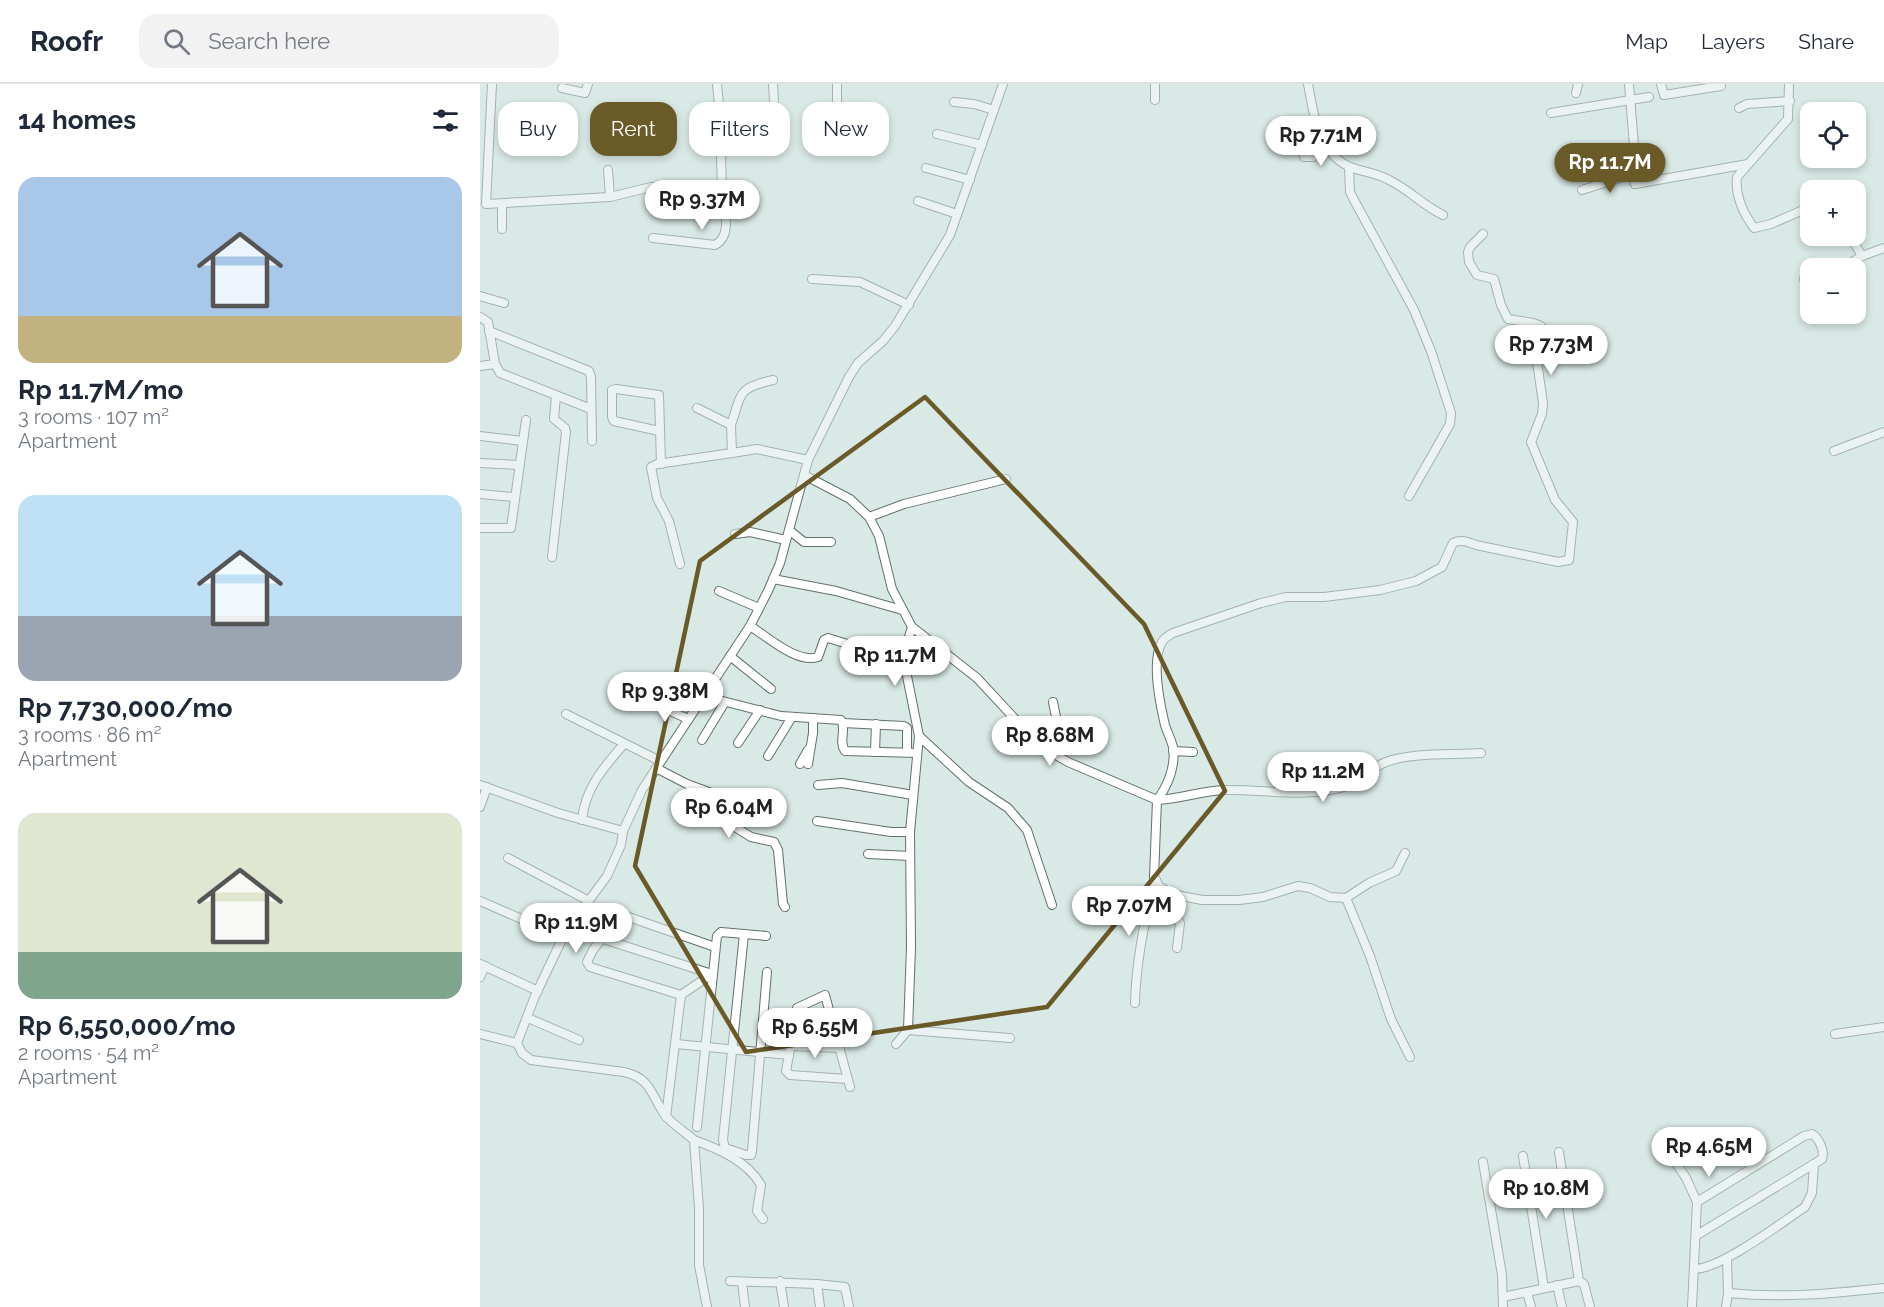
<!DOCTYPE html>
<meta charset="utf-8">
<style>
body{margin:0;font-family:Raleway,sans-serif;background:#f2f2f3;color:#1f2937;height:100vh;display:flex;flex-direction:column;font-size:22px;white-space:nowrap}
*{box-sizing:border-box;margin:0}
p{font-size:20px;color:#747a83}
.icon{flex:none;width:33px;height:33px;fill:none;stroke:currentColor;stroke-width:2;stroke-linecap:round;stroke-linejoin:round}
.map{position:relative;flex:1;overflow:hidden}
.side{display:flex;flex-direction:column;background:#fff;width:480px}
.side>*{flex:none}
.banner{position:absolute;left:18px;top:18px;width:570px;height:54px;display:flex;gap:12px}
.controls{position:absolute;left:1320px;top:18px;display:grid;gap:12px}
.controls a{display:grid;place-items:center;width:66px;height:66px;border-radius:12px;background:#fff;box-shadow:0 3px 9px #0003;font-size:30px}
.price{position:absolute;translate:-50% -51px;padding:0 14px;border-radius:21px;background:#fff;color:#222;font-size:20px;line-height:39px;filter:drop-shadow(0 2px 3px #0008)}
.price::after{content:'';position:absolute;left:50%;top:36px;width:18px;height:14px;margin-left:-9px;background:inherit;clip-path:polygon(0 0,100% 0,50% 100%)}
.price.active{background:#6a5a28;color:#fff}
ul{padding:0;list-style:none}
li{display:grid;align-content:center;gap:12px;height:318px;padding:0 18px}
li span{display:grid;place-items:center;height:186px;border-radius:18px;color:#555}
li>.icon{margin-inline-start:auto}
span .icon{width:108px;height:108px;fill:#fffc;stroke-width:1}
li b{font-size:26px}
h2{display:flex;justify-content:space-between;align-items:center;height:72px;padding:0 18px;font-size:26px}
.pill{padding:0 21px;border-radius:18px;background:#fff;box-shadow:0 3px 9px #0003;font-size:21px;line-height:54px}
.pill.active{background:#6a5a28;color:#fff}
header{display:flex;align-items:center;gap:36px;box-sizing:border-box;height:84px;padding:0 30px;background:#fff;border-bottom:2px solid #e0e1e3}
header strong{font-size:28px}
nav{display:flex;gap:33px;margin-inline-start:auto;font-size:21px}
.search{width:420px;height:54px;background:#f2f2f3;display:flex;align-items:center;gap:15px;box-sizing:border-box;padding:0 21px;border-radius:18px;color:#747a83;font-size:22px}
main{display:flex;flex:1;min-height:0}
.map>svg:first-child{display:block}
</style>
<header>
<strong>Roofr</strong>
<div class="search"><svg class="icon" aria-label="search" viewBox="0 0 24 24"><circle cx="10" cy="10" r="6"/><path d="M15 15l6 6"/></svg>Search here</div>
<nav><a>Map</a><a>Layers</a><a>Share</a></nav>
</header>
<main>
<section class="side">
<h2>14 homes<svg class="icon" aria-label="filters" viewBox="0 0 24 24"><path d="M4 7h16M4 17h16"/><circle cx="9" cy="7" r="2"/><circle cx="15" cy="17" r="2"/></svg></h2>
<ul>
<li><span style="background:linear-gradient(#a9c7e8 75%,#c2b280 0)"><svg class="icon" aria-label="home" viewBox="0 0 24 24"><path d="M3 11l9-7 9 7M6 9v11h12V9"/></svg></span><div><b>Rp 11.7M/mo</b><p>3 rooms · 107 m²</p><p>Apartment</p></div></li>
<li><span style="background:linear-gradient(#bfe0f5 65%,#9aa5b1 0)"><svg class="icon" aria-label="home" viewBox="0 0 24 24"><path d="M3 11l9-7 9 7M6 9v11h12V9"/></svg></span><div><b>Rp 7,730,000/mo</b><p>3 rooms · 86 m²</p><p>Apartment</p></div></li>
<li><span style="background:linear-gradient(#dfe7d0 75%,#7fa58c 0)"><svg class="icon" aria-label="home" viewBox="0 0 24 24"><path d="M3 11l9-7 9 7M6 9v11h12V9"/></svg></span><div><b>Rp 6,550,000/mo</b><p>2 rooms · 54 m²</p><p>Apartment</p></div></li>
</ul>
</section>
<div class="map">
<svg width="1404" height="1223" viewBox="0 0 1404 1223">
<rect width="100%" height="100%" fill="#d9e9e6"/>
<g fill="none" stroke-linecap="round" stroke-linejoin="round">
<defs>
<g id="minor">
<path d="M12,0l-6,120 124,-7 41,-10 71,6 -2,-78 -3,-31"/>
<path d="M293,0l1,16"/>
<path d="M357,0v25"/>
<path d="M828,0c6,31 9,68 42,83 13,5 27,6 39,13 21,10 33,25 54,35"/>
<path d="M1149,0l5,62 -2,28 3,10 113,-20"/>
<path d="M1181,0l3,11 57,-9"/>
<path d="M1309,0l-1,35 -51,58c-2,18 6,36 17,51l17,-4 39,-17"/>
<path d="M82,4l23,5 3,-9"/>
<path d="M1096,9l2,-9"/>
<path d="M675,16v-16"/>
<path d="M474,18l20,2 20,6"/>
<path d="M1259,24l8,-4 43,-3"/>
<path d="M1071,29l98,-16"/>
<path d="M457,50l45,11"/>
<path d="M824,73h9l13,-9"/>
<path d="M869,83l1,25 4,8 60,110 17,41 20,62 -1,11 -41,72"/>
<path d="M446,84l44,12"/>
<path d="M128,86l2,27"/>
<path d="M1102,106l50,-16"/>
<path d="M438,117l39,13"/>
<path d="M22,120v25"/>
<path d="M1370,152l12,20"/>
<path d="M173,154l62,7c18,-9 9,-35 7,-52"/>
<path d="M1363,184l19,-12 22,-8"/>
<path d="M332,195l48,3 49,23"/>
<path d="M1324,195l6,7"/>
<path d="M0,212l24,7"/>
<path d="M0,233l8,5 7,42 5,9 91,36"/>
<path d="M9,247l100,40 2,6 1,64"/>
<path d="M0,282l15,-2"/>
<path d="M217,324l34,17 1,28 25,-4 51,11"/>
<path d="M251,341c11,-32 6,-37 42,-45"/>
<path d="M179,347l-45,-10 -2,-4v-27l4,-1 43,6 2,69"/>
<path d="M0,352l42,5"/>
<path d="M1354,367l50,-19"/>
<path d="M0,379l39,2"/>
<path d="M324,391l46,24 19,18 10,19 13,53 20,38 65,51 63,68 28,16 89,38c11,-14 19,-35 16,-53 -2,-8 -6,-15 -8,-22 -5,-21 -14,-64 -3,-83 2,-4 8,-7 11,-9l88,-30 25,-6h38l56,-7 36,-9 26,-14 11,-24c8,-4 15,-1 23,2l82,17 11,-2 4,-38 -18,-22 -24,-58 11,-28 1,-11 -6,-41 6,-27 -2,-9 -8,-3 -25,-4 -7,-14 -7,-26 -17,-4 -8,-13 -1,-10 2,-5 13,-13"/>
<path d="M0,410l34,3"/>
<path d="M389,433l35,-13 102,-25"/>
<path d="M0,444h31l15,-108"/>
<path d="M309,446l15,12h27"/>
<path d="M255,450l15,-2 36,8"/>
<path d="M72,473l14,-125 -1,-4 -11,-9 2,-23"/>
<path d="M200,480l-11,-43 -12,-23 -6,-31 6,-3 75,-11"/>
<path d="M293,495l63,12 66,19"/>
<path d="M239,507l40,17"/>
<path d="M270,542c18,11 47,38 68,31l6,-17 4,-2 29,9 48,3"/>
<path d="M250,572l41,33"/>
<path d="M223,612l78,20 60,4c6,10 -3,21 4,31l72,2"/>
<path d="M173,619l35,16"/>
<path d="M86,630l94,47"/>
<path d="M363,639l61,3 3,2v24"/>
<path d="M439,652l50,46 39,26 19,22 25,75"/>
<path d="M222,656l23,-38"/>
<path d="M258,659l22,-33"/>
<path d="M560,662l17,-10 2,-4 -6,-30"/>
<path d="M693,667l20,1"/>
<path d="M395,668l1,-28"/>
<path d="M288,672l24,-39"/>
<path d="M320,680l8,-14"/>
<path d="M328,680l5,-31v-15"/>
<path d="M176,684l31,16 30,11 11,16 7,16 16,10 23,5 4,8 5,54 2,3"/>
<path d="M0,701l78,28 65,18"/>
<path d="M338,701l24,-2 71,12"/>
<path d="M0,723l7,-20"/>
<path d="M102,736c3,-32 22,-53 42,-76"/>
<path d="M337,737l74,11h19"/>
<path d="M925,769l-9,18 -27,12 -23,15 -16,-1 -20,-9 -12,-2 -35,11 -24,3h-37l-31,-6 -12,-8 -5,-9 3,-77c23,-1 44,-9 67,-10 41,-1 83,9 123,-4 14,-4 25,-19 39,-24 26,-10 67,-7 95,-9"/>
<path d="M388,770l42,2"/>
<path d="M28,774l81,43"/>
<path d="M691,810c-5,17 0,17 9,29l-3,25"/>
<path d="M866,814l24,58 21,63 19,38"/>
<path d="M0,817l83,36"/>
<path d="M89,844l143,46"/>
<path d="M264,850l-21,206 2,8 21,7h5l1,-4 15,-179"/>
<path d="M0,880l58,27"/>
<path d="M232,890l-31,21 -91,-28 -3,-5 6,-12 27,-36 95,33"/>
<path d="M0,893l5,-11"/>
<path d="M655,919c1,-40 9,-77 17,-116l4,-7"/>
<path d="M48,934l51,22"/>
<path d="M428,946l102,8"/>
<path d="M0,950l37,9"/>
<path d="M1355,950l49,-7"/>
<path d="M196,960l113,11 -3,16 4,4 57,4"/>
<path d="M416,960l12,-14 3,-83 -1,-115 9,-96 -15,-75 1,-11 7,-23"/>
<path d="M310,962l50,2"/>
<path d="M309,971l8,-47 28,-13 25,92"/>
<path d="M186,1033l15,-122"/>
<path d="M217,1043l20,-191 4,-4 45,4"/>
<path d="M1180,1055l26,39 11,24"/>
<path d="M214,1056c25,9 53,21 67,45l-4,26 6,8"/>
<path d="M1079,1068l20,129"/>
<path d="M1043,1072l21,132"/>
<path d="M1003,1078l19,113 1,32"/>
<path d="M1215,1185c27,-1 86,-46 110,-62l7,-14 2,-29"/>
<path d="M250,1197l87,3 3,23"/>
<path d="M300,1197l4,26"/>
<path d="M262,1198l3,25"/>
<path d="M337,1200l28,3 4,20"/>
<path d="M1077,1201l5,22"/>
<path d="M1047,1208l4,15"/>
<path d="M1248,1209c53,5 103,1 156,-5"/>
<path d="M1023,1213l76,-16 5,3 6,23"/>
<path d="M227,1223l-8,-42v-57l-5,-68c-9,-8 -22,-16 -29,-25 -14,-20 -14,-37 -41,-43l-93,-12 -9,-7 -5,-10 18,-47 30,-63 42,-57 14,-31 2,-14 19,-41 108,-164 18,-35 12,-28 28,-103 41,-83 9,-14 25,-22 12,-15 55,-91 53,-151"/>
<path d="M1212,1223l5,-105 107,-66 8,-2c7,4 13,17 10,25l-125,76"/>
<path d="M1246,1223l2,-14 -1,-35"/>
</g>
</defs>
<use href="#minor" stroke="#63706e" stroke-width="10"/>
<use href="#minor" stroke="#fff" stroke-width="8"/>
</g>
<path d="M0 0H1404V1223H0ZM445,313l219,227 81,167 -178,216 -301,45 -111,-186 65,-305z" fill="#d9e9e6" fill-opacity=".55" fill-rule="evenodd"/>
<path fill="none" stroke="#6a5a28" stroke-width="4.5" stroke-linejoin="round" d="M445,313l219,227 81,167 -178,216 -301,45 -111,-186 65,-305z"/>
</svg>
<div class="controls">
<a><svg class="icon" aria-label="locate" viewBox="0 0 24 24"><circle cx="12" cy="12" r="6"/><path d="M12 2v4M12 18v4M2 12h4M18 12h4"/></svg></a>
<a>+</a>
<a>−</a>
</div>
<b class="price" style="left:841px;top:83px">Rp 7.71M</b>
<b class="price active" style="left:1130px;top:110px">Rp 11.7M</b>
<b class="price" style="left:222px;top:147px">Rp 9.37M</b>
<b class="price" style="left:1071px;top:292px">Rp 7.73M</b>
<b class="price" style="left:415px;top:603px">Rp 11.7M</b>
<b class="price" style="left:185px;top:639px">Rp 9.38M</b>
<b class="price" style="left:570px;top:683px">Rp 8.68M</b>
<b class="price" style="left:843px;top:719px">Rp 11.2M</b>
<b class="price" style="left:249px;top:755px">Rp 6.04M</b>
<b class="price" style="left:649px;top:853px">Rp 7.07M</b>
<b class="price" style="left:96px;top:870px">Rp 11.9M</b>
<b class="price" style="left:335px;top:975px">Rp 6.55M</b>
<b class="price" style="left:1229px;top:1094px">Rp 4.65M</b>
<b class="price" style="left:1066px;top:1136px">Rp 10.8M</b>
<div class="banner">
<a class="pill">Buy</a>
<a class="pill active">Rent</a>
<a class="pill">Filters</a>
<a class="pill">New</a>
</div>
</div>
</main>
